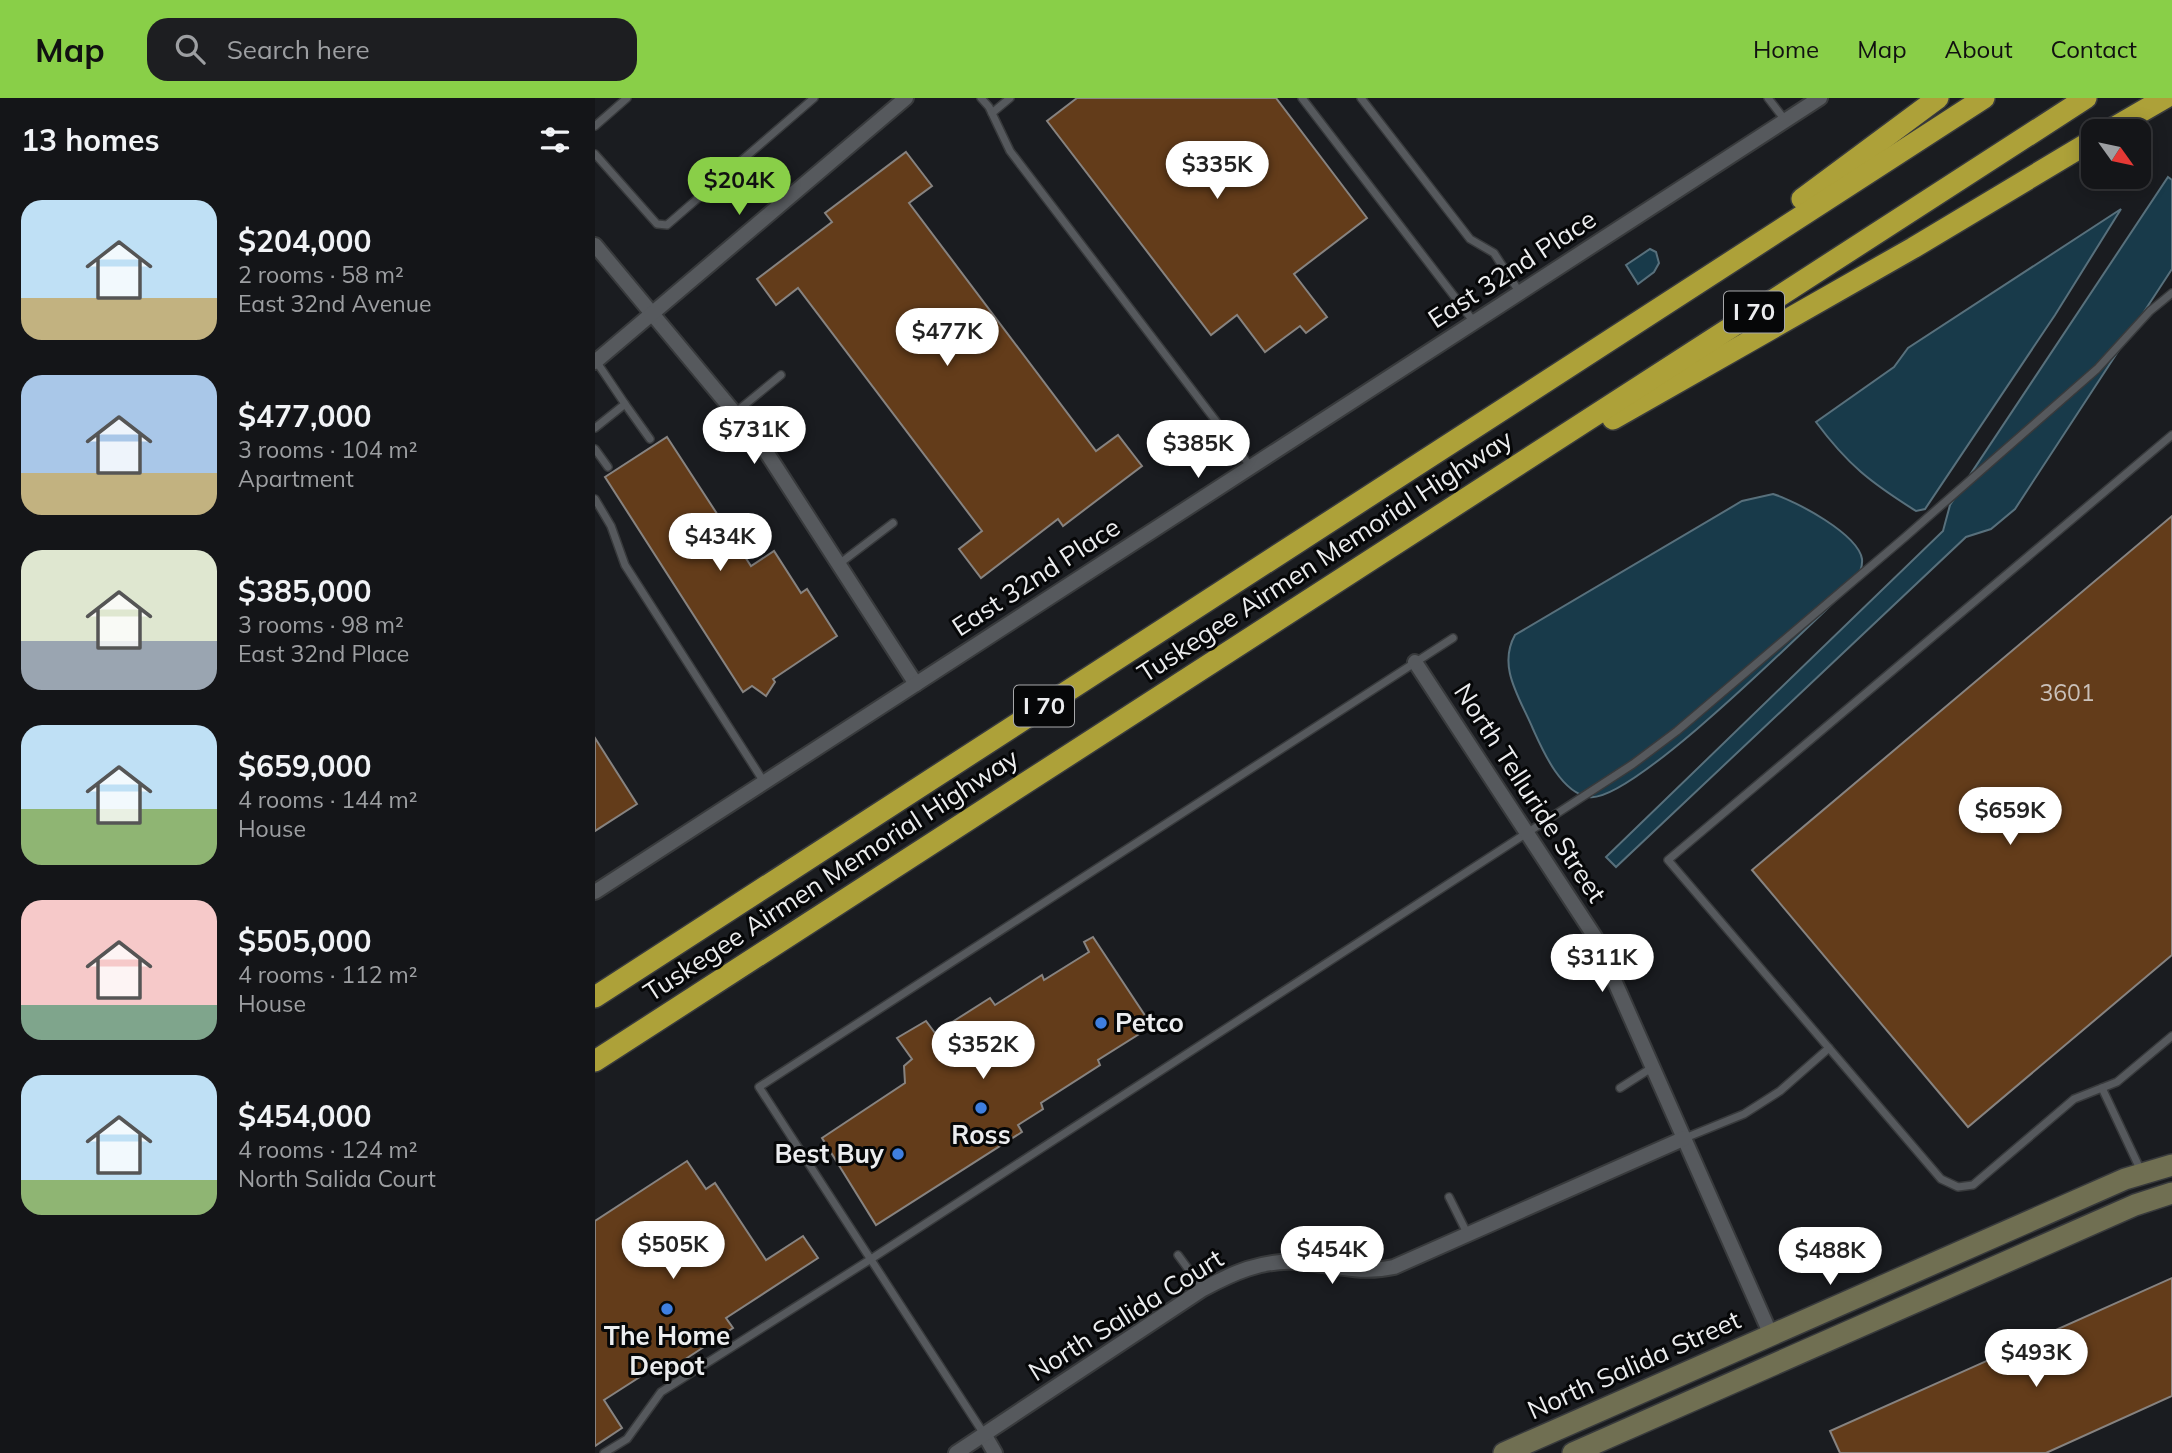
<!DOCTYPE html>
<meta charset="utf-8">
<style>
body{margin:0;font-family:Mulish,sans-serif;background:#1d1e21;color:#f1f3f6;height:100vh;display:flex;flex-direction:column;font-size:26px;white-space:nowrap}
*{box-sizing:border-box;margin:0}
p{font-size:23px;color:#9d9fa2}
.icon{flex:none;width:38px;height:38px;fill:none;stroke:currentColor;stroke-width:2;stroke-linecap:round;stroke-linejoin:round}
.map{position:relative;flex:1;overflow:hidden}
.sheet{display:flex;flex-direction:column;background:#141518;width:595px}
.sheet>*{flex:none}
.needle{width:46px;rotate:123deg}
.fabs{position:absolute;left:1486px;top:21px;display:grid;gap:14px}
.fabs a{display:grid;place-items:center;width:70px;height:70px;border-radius:14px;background:#141518;box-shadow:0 4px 18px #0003,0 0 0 2px #333437;font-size:35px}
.price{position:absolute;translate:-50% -60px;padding:0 16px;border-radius:24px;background:#fff;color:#222;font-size:23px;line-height:46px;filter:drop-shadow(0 2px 4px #0008)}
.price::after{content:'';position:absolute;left:50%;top:42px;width:21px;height:16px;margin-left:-10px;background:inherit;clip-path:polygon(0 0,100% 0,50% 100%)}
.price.active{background:#89cf48;color:#111}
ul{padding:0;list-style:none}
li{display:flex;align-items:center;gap:21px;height:175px;padding:0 21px}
li span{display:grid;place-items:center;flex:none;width:196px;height:140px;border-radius:21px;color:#555}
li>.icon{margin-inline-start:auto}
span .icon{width:84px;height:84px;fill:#fffc;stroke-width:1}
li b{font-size:30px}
h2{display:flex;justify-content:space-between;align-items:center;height:84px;padding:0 21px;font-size:30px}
header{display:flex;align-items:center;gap:42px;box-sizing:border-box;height:98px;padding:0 35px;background:#89cf48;color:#111}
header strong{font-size:33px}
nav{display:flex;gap:38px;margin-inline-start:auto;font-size:24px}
.search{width:490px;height:63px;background:#1d1e21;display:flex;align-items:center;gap:18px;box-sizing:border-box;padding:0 24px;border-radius:21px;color:#9d9fa2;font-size:26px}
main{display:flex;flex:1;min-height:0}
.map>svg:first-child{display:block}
</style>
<header>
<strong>Map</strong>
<div class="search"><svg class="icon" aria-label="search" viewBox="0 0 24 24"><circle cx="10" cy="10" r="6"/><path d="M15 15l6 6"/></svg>Search here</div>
<nav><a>Home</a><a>Map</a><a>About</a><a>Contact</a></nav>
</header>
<main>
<section class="sheet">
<h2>13 homes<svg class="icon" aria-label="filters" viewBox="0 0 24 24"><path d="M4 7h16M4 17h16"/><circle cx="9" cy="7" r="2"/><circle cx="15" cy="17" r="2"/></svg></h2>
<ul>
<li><span style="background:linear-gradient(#bfe0f5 70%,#c2b280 0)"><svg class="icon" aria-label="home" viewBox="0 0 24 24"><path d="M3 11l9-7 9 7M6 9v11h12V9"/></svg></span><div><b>$204,000</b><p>2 rooms · 58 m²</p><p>East 32nd Avenue</p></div></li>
<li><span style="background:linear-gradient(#a9c7e8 70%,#c2b280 0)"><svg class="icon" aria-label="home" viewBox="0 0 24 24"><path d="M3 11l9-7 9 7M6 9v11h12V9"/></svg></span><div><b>$477,000</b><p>3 rooms · 104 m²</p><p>Apartment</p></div></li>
<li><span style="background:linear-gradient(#dfe7d0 65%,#9aa5b1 0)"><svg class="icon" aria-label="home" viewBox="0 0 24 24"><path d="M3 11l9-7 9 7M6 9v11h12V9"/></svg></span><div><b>$385,000</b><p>3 rooms · 98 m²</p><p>East 32nd Place</p></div></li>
<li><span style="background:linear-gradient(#bfe0f5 60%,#8fb573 0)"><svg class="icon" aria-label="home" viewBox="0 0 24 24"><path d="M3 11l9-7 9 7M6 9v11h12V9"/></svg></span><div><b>$659,000</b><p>4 rooms · 144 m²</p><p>House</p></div></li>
<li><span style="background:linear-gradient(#f6c9c9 75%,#7fa58c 0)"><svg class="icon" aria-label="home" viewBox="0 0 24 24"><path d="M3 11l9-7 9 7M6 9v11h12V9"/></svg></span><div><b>$505,000</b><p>4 rooms · 112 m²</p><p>House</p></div></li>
<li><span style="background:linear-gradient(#bfe0f5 75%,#8fb573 0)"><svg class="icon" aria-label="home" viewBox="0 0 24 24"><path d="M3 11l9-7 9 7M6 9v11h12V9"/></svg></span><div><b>$454,000</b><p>4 rooms · 124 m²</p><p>North Salida Court</p></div></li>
</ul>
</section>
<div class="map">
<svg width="1577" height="1355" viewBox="0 0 1577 1355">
<rect width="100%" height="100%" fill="#1a1c20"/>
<g fill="#183a4a" stroke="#58707c" stroke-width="2">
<path d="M1573,79l4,3v89l-157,240 -24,20 -25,8 -350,330 -10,-10 337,-326 7,-26z"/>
<path d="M1526,111l-66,106 -130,194 -9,2c-46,-29 -68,-46 -100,-89l78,-55 14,-19z"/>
<path d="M1055,151l6,3 3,11 -5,9 -16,12 -12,-19z"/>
<path d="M1178,396c23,7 85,40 89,65 1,11 -5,17 -10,26 -39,36 -220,219 -263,212 -28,-4 -46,-46 -56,-68 -13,-31 -36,-62 -18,-94l227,-134z"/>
</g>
<g fill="#633c1a" stroke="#878380" stroke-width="2">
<path d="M482,0h199l91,120 -73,56 33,43 -21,16 -6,-7 -35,26 -28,-37 -26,20 -164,-214z"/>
<path d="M311,54l26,34 -23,17 187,248 22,-16 24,31 -79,60 -5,-7 -77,59 -22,-29 23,-18 -184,-243 -22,17 -19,-26 75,-57 -7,-9z"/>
<path d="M72,339l84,129 23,-15 27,42 6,-4 30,47 -64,43 2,3 -9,14 -14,-10 -9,6 -138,-215z"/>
<path d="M1577,418v439l-204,172 -216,-257z"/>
<path d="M0,640l42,66 -42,27z"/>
<path d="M498,839l59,89 -54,34 2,5 -59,38 2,6 -25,16 4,7 -146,93 -54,-87 83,-55 -1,-17 8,-7 -15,-21 29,-17 9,12 55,-35 5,7 47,-30 2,5 45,-28 -5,-10z"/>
<path d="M92,1063l19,28 9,-6 51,77 37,-24 15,22 -92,60 7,10 -69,45 -7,-7 -53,34 18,28 -27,18v-225z"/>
<path d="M1577,1180v118l-126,57h-206l-10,-22z"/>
</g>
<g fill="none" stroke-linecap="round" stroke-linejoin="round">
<defs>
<g id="lane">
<path d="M386,0l8,9 21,44 241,316"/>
<path d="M707,0l172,224"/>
<path d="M766,0l109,141 24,14 26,40"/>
<path d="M1173,0l17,22"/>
<path d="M397,15l18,-15"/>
<path d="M0,28l32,-28"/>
<path d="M0,56l62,70 10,1 147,-127"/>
<path d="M30,306l25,35"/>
<path d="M141,314l45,-37"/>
<path d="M0,330l30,-24 -29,-43"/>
<path d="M1577,337l-504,425 273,319 17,8 15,-2 101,-86 43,-17 55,-46"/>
<path d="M0,351l13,18"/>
<path d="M0,401l16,27 14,39 139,217"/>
<path d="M244,466l54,-41"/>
<path d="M1025,990l33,-21"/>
<path d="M1507,990l40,85"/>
<path d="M1090,1040l59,-24 36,-23 49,-43"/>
<path d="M854,1099l19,38"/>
<path d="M583,1157l25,34"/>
<path d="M389,1336l-225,-347 694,-449"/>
<path d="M9,1355l23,-14 34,-47 210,-133 762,-495 44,-33 227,-193 193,-169 53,-58 22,-18"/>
</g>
<g id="street">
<path d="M0,147l168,202 153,237"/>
<path d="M0,264l311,-264"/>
<path d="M820,564l180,275 176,398"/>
<path d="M0,794l1225,-794"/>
<path d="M389,1336l11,19"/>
<path d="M361,1355l247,-164c30,-16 58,-29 93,-27 35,2 63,13 98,5l291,-129"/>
</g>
<g id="secondary">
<path d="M909,1355l621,-274 47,-14"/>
<path d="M978,1355l562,-248 37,-12"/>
</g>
<g id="highway">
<path d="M1513,33l57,-33"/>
<path d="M1207,101l136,-101"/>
<path d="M1018,321l300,-171 180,-108"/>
<path d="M0,899l1389,-899"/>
<path d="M0,963l1491,-963"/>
</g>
</defs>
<use href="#lane" stroke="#383a3c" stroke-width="10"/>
<use href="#street" stroke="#383a3c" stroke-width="18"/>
<use href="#secondary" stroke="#383a3c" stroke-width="24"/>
<use href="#highway" stroke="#383a3c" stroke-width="24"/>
<use href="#lane" stroke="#56595d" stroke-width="7"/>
<use href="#street" stroke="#56595d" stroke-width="14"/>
<use href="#secondary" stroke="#706f52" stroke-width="21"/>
<use href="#highway" stroke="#ada139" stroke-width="21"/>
</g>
<g fill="#3f7fe0" stroke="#060708" stroke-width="2.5">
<circle cx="506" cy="925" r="7"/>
<circle cx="386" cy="1010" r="7"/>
<circle cx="303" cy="1056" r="7"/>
<circle cx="72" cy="1211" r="7"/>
</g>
<g text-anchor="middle" stroke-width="6" stroke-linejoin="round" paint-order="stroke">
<g font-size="23" fill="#cac1ba">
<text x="1472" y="603">3601</text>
</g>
<g fill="#060708" stroke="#a7a8aa" stroke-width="2">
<rect x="1129" y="193.5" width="60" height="41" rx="5"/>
<rect x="419" y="587.5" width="60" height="41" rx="5"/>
</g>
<g font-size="24" font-weight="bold" fill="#ecedef">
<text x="1159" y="222">I 70</text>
<text x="449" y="616">I 70</text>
</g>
<g font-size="26" fill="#ecedef" stroke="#060708">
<text transform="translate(917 171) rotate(-33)" y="9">East 32nd Place</text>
<text transform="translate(730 458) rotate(-33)" y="9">Tuskegee Airmen Memorial Highway</text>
<text transform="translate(441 479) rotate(-33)" y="9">East 32nd Place</text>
<text transform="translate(935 695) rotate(57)" y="9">North Telluride Street</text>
<text transform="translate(236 777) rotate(-33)" y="9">Tuskegee Airmen Memorial Highway</text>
<text transform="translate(531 1217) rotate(-32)" y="9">North Salida Court</text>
<text transform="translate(1039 1267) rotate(-24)" y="9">North Salida Street</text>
</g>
<g font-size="26" font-weight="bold" fill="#ecedef" stroke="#060708">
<text x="520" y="934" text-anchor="start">Petco</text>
<text x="386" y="1046">Ross</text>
<text x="289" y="1065" text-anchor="end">Best Buy</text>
<text x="72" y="1247">The Home<tspan x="72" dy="30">Depot</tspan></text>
</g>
</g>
</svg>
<div class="fabs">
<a><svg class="needle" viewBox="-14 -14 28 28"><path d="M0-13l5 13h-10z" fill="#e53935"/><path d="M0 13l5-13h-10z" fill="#9d9fa2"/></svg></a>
</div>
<b class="price" style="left:622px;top:103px">$335K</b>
<b class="price active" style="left:144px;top:119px">$204K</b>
<b class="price" style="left:352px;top:270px">$477K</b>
<b class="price" style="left:159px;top:368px">$731K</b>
<b class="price" style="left:603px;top:382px">$385K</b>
<b class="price" style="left:125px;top:475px">$434K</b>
<b class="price" style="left:1415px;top:749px">$659K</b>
<b class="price" style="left:1007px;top:896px">$311K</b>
<b class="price" style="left:388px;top:983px">$352K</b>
<b class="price" style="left:78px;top:1183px">$505K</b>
<b class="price" style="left:737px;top:1188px">$454K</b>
<b class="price" style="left:1235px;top:1189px">$488K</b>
<b class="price" style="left:1441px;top:1291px">$493K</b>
</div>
</main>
